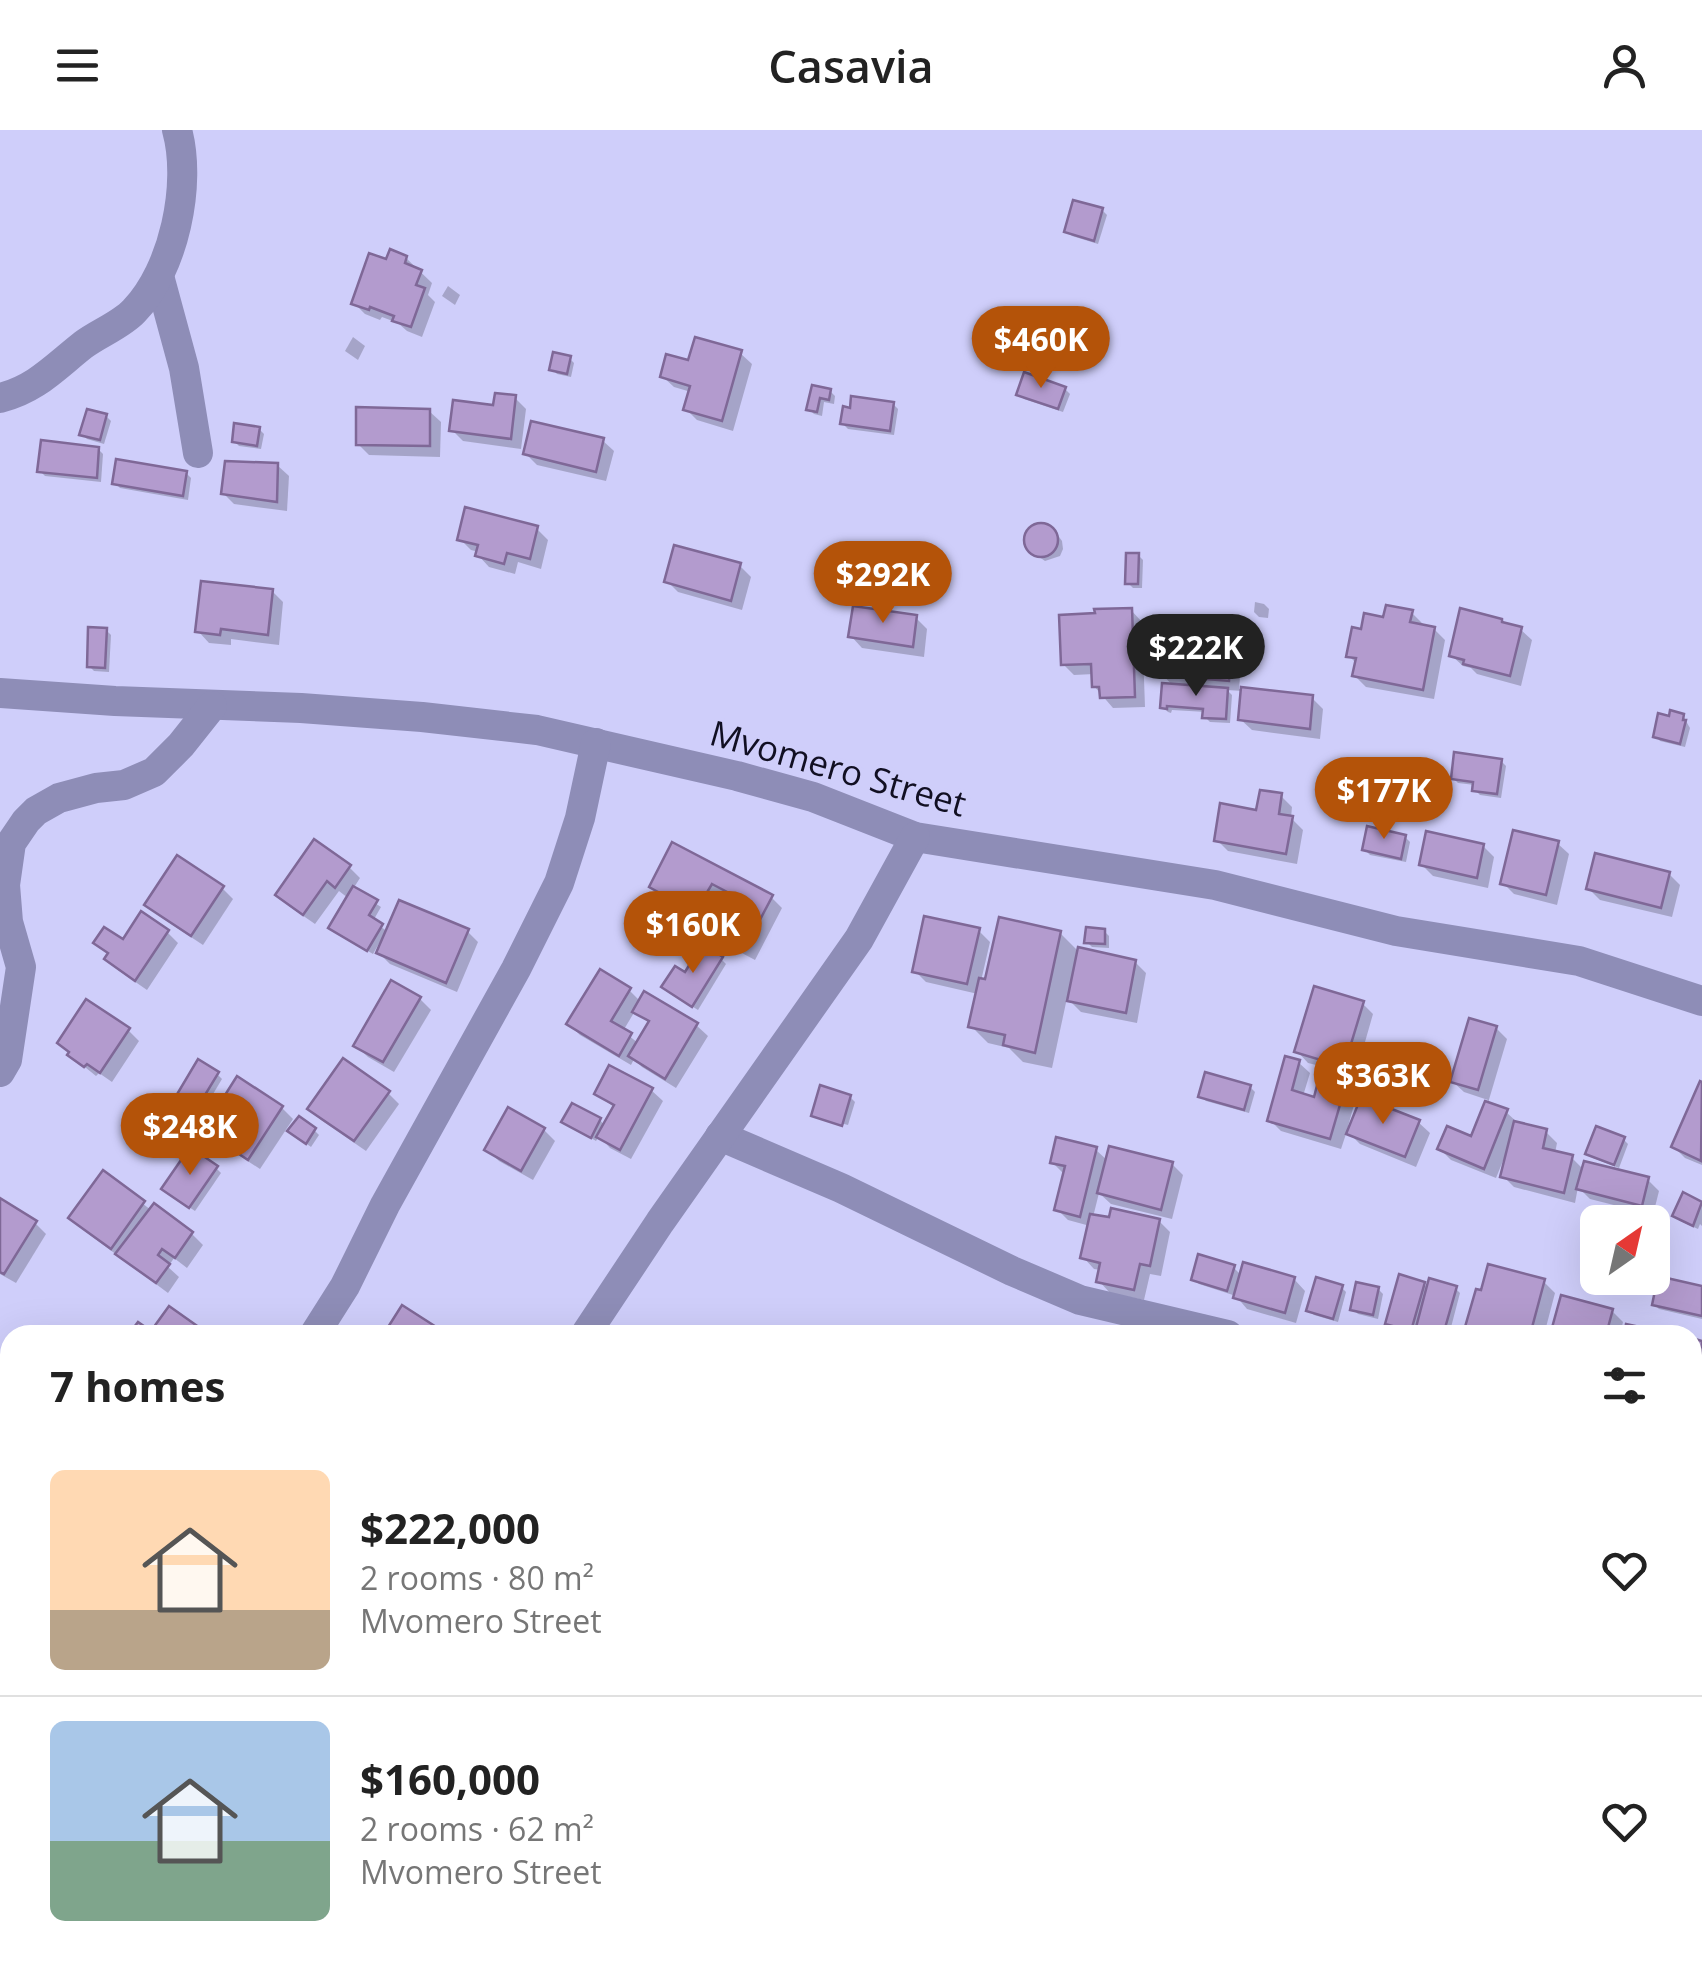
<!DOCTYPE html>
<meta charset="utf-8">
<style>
body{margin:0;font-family:"Open Sans",sans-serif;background:#f2f2f2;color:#222;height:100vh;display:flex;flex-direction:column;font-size:38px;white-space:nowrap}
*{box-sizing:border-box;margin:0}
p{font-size:32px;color:#767676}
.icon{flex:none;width:55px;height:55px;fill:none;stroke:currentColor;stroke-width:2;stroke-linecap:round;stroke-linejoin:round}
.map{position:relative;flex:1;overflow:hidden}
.panel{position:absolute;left:0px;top:1195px;width:1702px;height:642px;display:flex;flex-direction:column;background:#fff;border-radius:30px 30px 0 0;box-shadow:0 10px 40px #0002}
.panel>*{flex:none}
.needle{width:65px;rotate:34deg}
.buttons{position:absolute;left:1580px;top:1075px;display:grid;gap:20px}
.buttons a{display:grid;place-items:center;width:90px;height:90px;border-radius:15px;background:#fff;box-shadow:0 10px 40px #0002;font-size:50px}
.price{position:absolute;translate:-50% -85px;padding:0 22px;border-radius:35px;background:#b45309;color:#fff;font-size:32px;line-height:65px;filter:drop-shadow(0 2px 5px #0008)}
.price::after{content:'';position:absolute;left:50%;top:60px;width:30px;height:22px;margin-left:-15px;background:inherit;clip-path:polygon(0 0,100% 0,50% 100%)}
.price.active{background:#222;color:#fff}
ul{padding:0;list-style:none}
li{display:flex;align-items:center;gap:30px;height:250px;padding:0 50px}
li+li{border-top:2px solid #e0e0e0}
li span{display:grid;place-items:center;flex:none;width:280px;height:200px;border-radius:15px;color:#555}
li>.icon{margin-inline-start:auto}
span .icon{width:120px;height:120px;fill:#fffc;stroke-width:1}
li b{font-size:42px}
h2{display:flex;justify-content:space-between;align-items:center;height:120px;padding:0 50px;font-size:42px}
header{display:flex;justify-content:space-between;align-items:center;height:130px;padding:0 50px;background:#fff;font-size:45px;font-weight:600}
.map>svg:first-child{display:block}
</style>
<header><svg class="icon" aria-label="menu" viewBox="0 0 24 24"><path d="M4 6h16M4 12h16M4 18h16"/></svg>Casavia<svg class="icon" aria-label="person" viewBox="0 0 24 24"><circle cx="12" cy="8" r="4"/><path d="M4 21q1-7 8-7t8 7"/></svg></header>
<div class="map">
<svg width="1702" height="1836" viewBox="0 0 1702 1836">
<rect width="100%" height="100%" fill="#cfcefa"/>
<g fill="#0003" fill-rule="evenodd">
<path d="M1102,80l5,5 -9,29 -26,-8 -5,-5z"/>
<path d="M406,128l26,25 -4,12 7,7 -13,35 -15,-6 -9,-8 -16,-6 -2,3 -15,-6 -11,-11 33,-40z"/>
<path d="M448,156l12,9 -5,10 -13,-9z"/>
<path d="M353,207l12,9 -7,14 -13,-9z"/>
<path d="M740,223l12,11 -19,67 -36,-11 -11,-11 5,-17 -17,-5 -12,-11 28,-13z"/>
<path d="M569,228l5,5 -3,14 -14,-3 -5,-5z"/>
<path d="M814,258l16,3 5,5 -1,8 -10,-2 -2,14 -8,-2 -5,-5z"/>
<path d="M1065,259l5,5 -7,18 -39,-13 -5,-5z"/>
<path d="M515,268l11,11 -5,40 -58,-8 -11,-11z"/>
<path d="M893,274l5,5 -4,26 -46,-6 -5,-5 9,-13z"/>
<path d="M429,281l12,11 -1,35 -71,-2 -11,-11z"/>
<path d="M106,286l5,5 -7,23 -17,-5 -5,-5z"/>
<path d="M259,299l5,5 -3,15 -22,-3 -5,-5z"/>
<path d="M602,310l12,11 -8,30 -69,-16 -11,-11z"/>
<path d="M98,319l5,5 -2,28 -56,-6 -5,-5z"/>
<path d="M277,335l12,11 -2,35 -53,-7 -11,-11z"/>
<path d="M186,343l5,5 -3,22 -68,-12 -5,-5z"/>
<path d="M1044,395l13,9 5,7 1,8 -3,7 -15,5 -13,-9 -5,-7v-8l3,-7 6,-4z"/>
<path d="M537,399l11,11 -7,29 -23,-7 -3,12 -26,-7 -11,-12 1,-3 -8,-2 -11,-11z"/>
<path d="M1138,425l5,5 -1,28h-9l-5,-5z"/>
<path d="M740,436l11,11 -9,33 -64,-18 -11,-11z"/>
<path d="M272,461l11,11 -4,43 -48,-6v6l-22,-2 -11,-12z"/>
<path d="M1255,472l9,2 5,5 -1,9 -9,-1 -5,-5z"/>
<path d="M1131,480l11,12 3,85 -32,1 -19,-22v-12l-20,1 -11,-11z"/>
<path d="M1411,482l12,12 -1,3 12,2 11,11 -11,59 -68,-12 -11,-11 2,-12 -8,-8 14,-24 22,-12z"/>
<path d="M916,488l11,11 -3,28 -62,-9 -11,-12z"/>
<path d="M1501,491l4,4 15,4 12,11 -11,46 -44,-12 -6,-6 -8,-2 -12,-11z"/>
<path d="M106,500l5,5 -2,37 -15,-1 -5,-5z"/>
<path d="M1197,513l10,9 23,2 11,11 -2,24 73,9 11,11 -3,30 -68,-9 -12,-11 3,-28 -16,-1 5,5 -2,28 -20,-1 -5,-5 1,-5 -34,-2 -1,3 -3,-1 -5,-5 10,-21 -11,-12 21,-26z"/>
<path d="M1683,586l7,12 -5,19 -25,-6 -4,-5z"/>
<path d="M1501,631l5,5 -5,32 -21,-3 -5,-5v-5l-17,-2 -5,-5z"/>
<path d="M1281,666l11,11 -1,11 12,12 -6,34 -69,-13 -11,-11z"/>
<path d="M1405,707l5,5 -4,20 -36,-7 -5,-5z"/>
<path d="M1557,713l12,11 -12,51 -43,-11 -11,-11z"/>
<path d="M673,716l98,51 11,11 -27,52 -77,-41 -11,-11 3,-6 -18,-15zM723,763l9,5 -5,10 -9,-4z"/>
<path d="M1483,716l11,11 -6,31 -55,-12 -12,-12z"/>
<path d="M349,737l11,11 -7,11 28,18 -8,14 15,11 79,-1 11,11 -21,50 -67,-28 -11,-11 5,-12 -3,-1 -8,14 -37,-22 12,-34 -9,-7 -24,33 -26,-18 -11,-12z"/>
<path d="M1669,744l11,11 -8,32 -72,-17 -11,-11z"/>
<path d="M222,758l11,11 -30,46 -44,-29 -12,-11z"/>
<path d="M979,801l11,11 -9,39 6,1 73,-49 19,19 56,10 11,11 -9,50 -56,-11 -14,-14 -15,70 -29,-6 -14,-14 -21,-5 -17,-17 7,-32 -52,-12 -11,-11z"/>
<path d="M1104,801l5,5v12l-17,-1 -5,-5z"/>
<path d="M167,802l11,11 -31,47 -29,-20 -11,-11 2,-4 -13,-12h27z"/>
<path d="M721,829l5,5 -28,46 -29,-18 17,-17z"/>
<path d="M629,860l12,12 55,23 12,11 -32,52 -34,-21 -8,-8 -3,6 -51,-30 -11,-11zM635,881l15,13 -12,19 -15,-12z"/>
<path d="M420,869l11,11 -37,62 -26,-15 -12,-11z"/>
<path d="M1362,873l11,11 -18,63 -10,-3 14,13 -12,43 71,-8 12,11 -14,34 -56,-23 -13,-13 -6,18 -60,-18 -11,-11 28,-58 12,11 -7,23 12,4 9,-33 -16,-4 -11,-12z"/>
<path d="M1496,898l11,11 -19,64 18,9 12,11 28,9 11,11 -2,10 16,4 13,13 63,9 12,12 -6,24 -63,-16 -12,-12 -3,16 -61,-16 -11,-11 5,-19 -3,-1 -9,22 -45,-18 -11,-11 33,-10 15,-39 -24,-8 -12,-11z"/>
<path d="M128,900l11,11 -27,41 -13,-9 -3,3 -26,-21z"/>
<path d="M217,944l5,5 -25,42 -19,-11z"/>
<path d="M1701,954l1,1v80l-17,-7 -11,-11z"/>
<path d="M1250,957l5,5 -6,21 -43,-12 -5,-5z"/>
<path d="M651,960l12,11 -32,58 -21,-11 -11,-12 -3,5 -32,-19 9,-16 27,14 5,6 10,-18 -18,-14z"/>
<path d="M388,963l11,11 -33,47 -45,-31 -11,-12z"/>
<path d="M850,967l5,5 -7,23 -35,-9z"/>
<path d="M282,978l11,11 -33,50 -43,-28 -11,-11z"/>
<path d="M509,981l35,19 11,11 -22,39 -34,-19 -12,-11z"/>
<path d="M314,1000l5,5 -8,12 -15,-11z"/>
<path d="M1623,1009l5,5 -9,24 -26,-10 -5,-5z"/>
<path d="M1096,1020l12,11 64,3 11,11 -11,44 -61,-15 -12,-11 -6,24 66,4 11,11 -9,44 -11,-2 -6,26 -34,-7 -11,-12 2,-11 -7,-1 -11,-12 7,-31 -22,-6 -11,-11 8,-34 -13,-13z"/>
<path d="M216,1038l5,5 -26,38 -26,-17z"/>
<path d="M104,1044l47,36 41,24 11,11 -16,23 -13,-10 -6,9 11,10 -11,16 -86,-64 -11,-11z"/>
<path d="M1684,1066l18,8v22l-2,-2 -2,5 -18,-8 -5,-5z"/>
<path d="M0,1071l35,22 11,11 -30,49 -16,-9z"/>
<path d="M1652,1124l9,2 5,5 -4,18 40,9v31l-43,-10 -5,-5 4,-18 -35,-8h29z"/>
<path d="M1233,1137l9,9 52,3 11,12 -9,32 -49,-14 -11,-13 -37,-12 -5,-5z"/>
<path d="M1544,1152l11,11 -11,42h-72l1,-4 -5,-4z"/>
<path d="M1424,1154l5,5 26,-1 5,5 -11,42h-32l-25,-7 -4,-5z"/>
<path d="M1341,1157l5,5 -8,30 -24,-7 -5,-5z"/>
<path d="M1378,1159l5,5 -5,25 -20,-5 -5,-4z"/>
<path d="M1612,1181l11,11 -3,13h-67z"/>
<path d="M1692,1211l10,2v63l-10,-2z"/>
<path d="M0,1263l10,6v29l-10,15z"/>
<path d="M0,1362l10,9v9l-10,15z"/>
<path d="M380,1828l8,8h-29z"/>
</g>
<g fill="#b39bce" stroke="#7f6897" stroke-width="2.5" fill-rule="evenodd">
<path d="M1073,70l30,8 -9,33 -30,-9z"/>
<path d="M390,119l17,7 -2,7 17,7 -6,15 9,3 -14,39 -19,-6 2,-5 -24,-9 -1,3 -18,-6 18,-51 17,6z"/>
<path d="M695,207l47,13 -20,71 -39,-11 7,-24 -30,-9 6,-23 22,6z"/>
<path d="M553,222l18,4 -4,18 -18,-4z"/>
<path d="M1024,242l42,15 -8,22 -42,-14z"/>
<path d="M812,255l19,4 -2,11 -9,-2 -3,14 -11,-2z"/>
<path d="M495,263l21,2 -5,44 -62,-8 4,-31 40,5z"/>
<path d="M851,266l43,6 -4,29 -50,-7 3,-18 7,2z"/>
<path d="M356,277l74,2v37l-74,-1z"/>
<path d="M87,279l20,5 -7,26 -21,-5z"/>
<path d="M531,291l73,17 -8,34 -73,-18z"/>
<path d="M234,293l26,4 -3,19 -25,-4z"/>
<path d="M41,310l58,7 -2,31 -60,-6z"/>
<path d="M116,329l71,12 -4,25 -71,-12z"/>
<path d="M225,331l53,2 -1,39 -56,-8z"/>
<path d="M465,377l73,19 -8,33 -23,-6 -3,11 -29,-8 3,-11 -21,-5z"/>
<circle cx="1041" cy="410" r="17"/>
<path d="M674,415l67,18 -10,38 -67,-19z"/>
<path d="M1126,423h13l-1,31h-13z"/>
<path d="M201,451l72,8 -5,46 -47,-6 -1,6 -25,-3z"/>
<path d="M1386,475l27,5 -3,12 25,5 -12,63 -71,-14 4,-18 -10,-1 6,-30 9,2 3,-16 19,4z"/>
<path d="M853,476l64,9 -4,32 -65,-10z"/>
<path d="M1132,478l3,89 -35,1 -1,-11h-7l-1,-23 -30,1 -2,-50 36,-2 -1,-4z"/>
<path d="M1460,478l42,11v3l20,5 -12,49 -47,-12 1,-4 -15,-4z"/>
<path d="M88,497l19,1 -2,40 -18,-1z"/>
<path d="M1182,509l16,1 1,9 32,3 -2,29 -70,-6 3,-31 19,1z"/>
<path d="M1162,553l66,5 -2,31 -24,-1 1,-9 -36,-3v3l-7,-1z"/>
<path d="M1241,557l72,8 -3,34 -72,-9z"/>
<path d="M1670,580l14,4 -1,6h3l-6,24 -27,-7 5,-24 11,3z"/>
<path d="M1454,622l48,7 -5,35 -25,-3 1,-9 -22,-3z"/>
<path d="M1260,660l22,3 -3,21 14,2 -7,38 -72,-13 6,-38 36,7z"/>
<path d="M1367,696l39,9 -5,24 -39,-9z"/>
<path d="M1513,700l46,11 -13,54 -46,-11z"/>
<path d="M1426,701l58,13 -7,34 -58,-13z"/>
<path d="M314,709l37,26 -16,23 -8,-7 -24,34 -28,-20z"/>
<path d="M672,712l101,53 -29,55 -80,-42 5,-10 -20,-11zM712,754l19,10 -5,11 -20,-11z"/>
<path d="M1595,723l75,19 -9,36 -75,-19z"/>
<path d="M177,725l47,31 -33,50 -47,-31z"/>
<path d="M353,756l25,14 -9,15 14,9 -16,27 -39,-23z"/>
<path d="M399,770l70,29 -23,54 -70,-30z"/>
<path d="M141,781l28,19 -34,51 -31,-22 4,-6 -15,-10 11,-16 19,12z"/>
<path d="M924,786l56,12 -13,56 -55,-12z"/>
<path d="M999,787l62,14 -26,122 -32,-8 2,-10 -37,-8 11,-49 6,1z"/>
<path d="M1086,797l19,2v15l-21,-1z"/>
<path d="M702,814l21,13 -31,50 -31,-20 14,-21 10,6z"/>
<path d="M1078,817l58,13 -10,53 -59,-12z"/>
<path d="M600,839l31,19 -20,33 21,12 -13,23 -53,-32z"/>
<path d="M391,850l30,17 -38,65 -30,-16z"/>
<path d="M1314,856l50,15 -20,66 -50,-15z"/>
<path d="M644,861l54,32 -33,56 -37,-23 21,-35 -17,-9z"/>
<path d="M86,869l44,29 -30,45 -13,-9 -3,3 -17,-12 2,-3 -12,-9z"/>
<path d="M1469,888l28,8 -19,64 -28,-8z"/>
<path d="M1285,926l15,4 -8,30 22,7 8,-31 27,8 -19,65 -63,-18z"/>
<path d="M343,928l47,33 -36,50 -47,-32z"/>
<path d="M198,929l21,13 -28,46 -21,-12z"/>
<path d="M609,935l44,23 -33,62 -24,-13 18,-32 -20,-11z"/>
<path d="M1205,942l46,13 -7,25 -46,-13z"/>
<path d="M237,946l46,30 -35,54 -45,-30z"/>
<path d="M1700,951l2,1 -1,79 -30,-14z"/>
<path d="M820,955l31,10 -9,31 -31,-10z"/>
<path d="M1361,967l59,23 -15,37 -59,-23z"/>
<path d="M1485,971l23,8 -24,60 -47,-20 10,-23 24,10z"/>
<path d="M572,973l29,15 -10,20 -30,-16z"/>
<path d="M508,977l37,21 -24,43 -37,-21z"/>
<path d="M299,986l17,12 -10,16 -19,-13z"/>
<path d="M1514,991l33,8 -4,19 30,7 -9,38 -64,-16z"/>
<path d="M1596,996l29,11 -11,28 -29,-11z"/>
<path d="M1056,1007l41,10 -17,70 -26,-7 11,-44 -15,-3z"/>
<path d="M1109,1016l64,16 -12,48 -64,-17z"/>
<path d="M190,1017l28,19 -29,42 -28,-19z"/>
<path d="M1584,1031l65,16 -7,29 -66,-17z"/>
<path d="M103,1040l42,31 -34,48 -43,-31z"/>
<path d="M1683,1062l19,10 -9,24 -21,-10z"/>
<path d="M0,1068l37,23 -33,53 -4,-2z"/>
<path d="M154,1073l39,29 -18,26 -13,-9 -4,6 12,9 -14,19 -41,-29z"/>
<path d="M1111,1078l49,11 -10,47 -10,-2 -6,26 -38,-8 4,-19 -20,-5 10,-44 19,3z"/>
<path d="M1198,1124l37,11 -8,26 -36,-11z"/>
<path d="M1243,1132l52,15 -10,36 -52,-15z"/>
<path d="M1488,1134l57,15 -15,56h-61l2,-6 -6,-2 11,-38 5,1z"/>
<path d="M1399,1144l26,8 -14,49 -26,-7z"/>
<path d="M1658,1146l44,10v30l-50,-11z"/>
<path d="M1316,1147l27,8 -10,34 -27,-8z"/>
<path d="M1429,1148l28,8 -14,49h-29z"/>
<path d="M1356,1152l23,5 -6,28 -23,-5z"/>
<path d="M1561,1165l52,14 -7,26h-56z"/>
<path d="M402,1175l39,25 -4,5h-54z"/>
<path d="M169,1176l41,29h-82l10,-13 13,9z"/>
<path d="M1626,1194l51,11h-53z"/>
<path d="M1692,1208l10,3v27l-7,29h-3z"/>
<path d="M1692,1693l10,2v34l-10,-2z"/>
<path d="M1301,1828h48l-1,8h-48z"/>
<path d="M1434,1828h68l-2,8h-68z"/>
</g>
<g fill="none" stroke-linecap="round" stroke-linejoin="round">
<g stroke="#8e8db7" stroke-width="30">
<path d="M159,146l25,92 14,85"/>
<path d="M0,268c36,-9 55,-31 83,-53 16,-12 38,-20 51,-34 40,-41 58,-127 43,-181"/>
<path d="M0,563l115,8 186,7 121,9 115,13 200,46 76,21 102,40 300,48 181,46 183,30 123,40"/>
<path d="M0,942l7,-12 14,-93 -13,-45 -3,-37 6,-42 15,-22 10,-10 23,-13 37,-10 28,-3 30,-13 27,-27 31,-39"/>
<path d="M720,1006l121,52 171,83 68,29 148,35"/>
<path d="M314,1205l31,-49 40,-81 131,-236 43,-86 21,-65 16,-75"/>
<path d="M585,1205l75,-113 199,-283 56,-102"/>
<path d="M1692,1310l10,2"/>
<path d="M1692,1765l10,2"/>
<path d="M554,1828l4,8"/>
<path d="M0,1830l10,-6"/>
<path d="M1685,1836l17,-20"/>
</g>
</g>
<g text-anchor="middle" stroke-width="8" stroke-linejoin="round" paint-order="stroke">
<g font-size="35" fill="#110f22" stroke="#cfcefa">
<text transform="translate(838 639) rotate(16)" y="12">Mvomero Street</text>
</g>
</g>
</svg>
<div class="buttons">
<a><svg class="needle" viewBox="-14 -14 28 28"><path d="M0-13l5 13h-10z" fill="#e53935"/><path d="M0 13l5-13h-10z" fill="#767676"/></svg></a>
</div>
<b class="price" style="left:1041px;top:261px">$460K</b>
<b class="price" style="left:883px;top:496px">$292K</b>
<b class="price active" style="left:1196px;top:569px">$222K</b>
<b class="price" style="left:1384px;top:712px">$177K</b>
<b class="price" style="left:693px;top:846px">$160K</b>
<b class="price" style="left:1383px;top:997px">$363K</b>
<b class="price" style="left:190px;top:1048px">$248K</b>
<section class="panel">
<h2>7 homes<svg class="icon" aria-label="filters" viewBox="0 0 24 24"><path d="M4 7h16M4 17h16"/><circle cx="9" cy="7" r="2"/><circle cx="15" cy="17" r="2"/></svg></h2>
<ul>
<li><span style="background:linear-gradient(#ffd9b3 70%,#b9a48a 0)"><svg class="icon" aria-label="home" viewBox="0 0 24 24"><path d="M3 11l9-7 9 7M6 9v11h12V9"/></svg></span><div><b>$222,000</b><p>2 rooms · 80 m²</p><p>Mvomero Street</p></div><svg class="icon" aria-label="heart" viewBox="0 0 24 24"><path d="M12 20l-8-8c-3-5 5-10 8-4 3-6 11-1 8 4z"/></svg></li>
<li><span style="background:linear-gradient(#a9c7e8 60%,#7fa58c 0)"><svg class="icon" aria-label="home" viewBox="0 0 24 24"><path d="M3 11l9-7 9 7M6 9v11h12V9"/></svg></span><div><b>$160,000</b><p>2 rooms · 62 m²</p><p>Mvomero Street</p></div><svg class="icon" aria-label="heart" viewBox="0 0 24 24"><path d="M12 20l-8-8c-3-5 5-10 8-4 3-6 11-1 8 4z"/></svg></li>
</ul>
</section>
</div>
